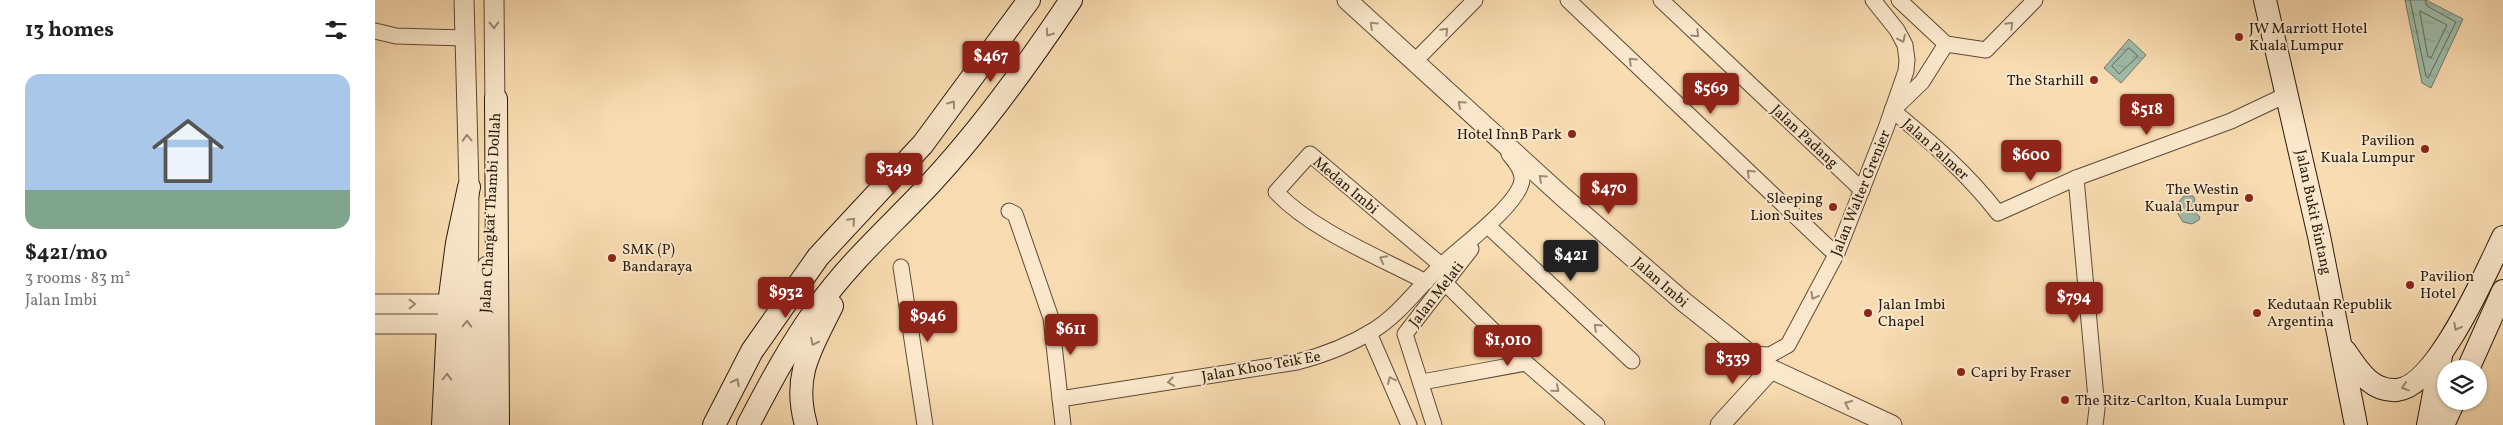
<!DOCTYPE html>
<meta charset="utf-8">
<style>
body{margin:0;font-family:Vollkorn,serif;background:#f2f2f2;color:#202124;height:100vh;display:flex;flex-direction:column;font-size:19px;white-space:nowrap}
*{box-sizing:border-box;margin:0}
p{font-size:16px;color:#757577}
.icon{flex:none;width:28px;height:28px;fill:none;stroke:currentColor;stroke-width:2;stroke-linecap:round;stroke-linejoin:round}
.map{position:relative;flex:1;overflow:hidden}
.side{display:flex;flex-direction:column;background:#fff;width:375px}
.side>*{flex:none}
.controls{position:absolute;left:2062px;top:360px;display:grid;gap:10px}
.controls a{display:grid;place-items:center;width:50px;height:50px;border-radius:50%;background:#fff;box-shadow:0 1px 4px #0004;font-size:25px}
.price{position:absolute;translate:-50% -42px;padding:0 11px;border-radius:5px;background:#8f2418;color:#fff;font-size:16px;line-height:32px;filter:drop-shadow(0 1px 2px #0008)}
.price::after{content:'';position:absolute;left:50%;top:30px;width:15px;height:11px;margin-left:-8px;background:inherit;clip-path:polygon(0 0,100% 0,50% 100%)}
.price.current{background:#222;color:#fff}
ul{padding:0;list-style:none}
li{display:grid;align-content:center;gap:10px;height:265px;padding:0 25px}
li+li{border-top:1px solid #e0e0e0}
li span{display:grid;place-items:center;height:155px;border-radius:15px;color:#555}
li>.icon{margin-inline-start:auto}
span .icon{width:90px;height:90px;fill:#fffc;stroke-width:1}
li b{font-size:21px}
h2{display:flex;justify-content:space-between;align-items:center;height:60px;padding:0 25px;font-size:21px}
main{display:flex;flex:1;min-height:0}
.map>svg:first-child{display:block}
</style>
<main>
<section class="side">
<h2>13 homes<svg class="icon" aria-label="filters" viewBox="0 0 24 24"><path d="M4 7h16M4 17h16"/><circle cx="9" cy="7" r="2"/><circle cx="15" cy="17" r="2"/></svg></h2>
<ul>
<li><span style="background:linear-gradient(#a9c7e8 75%,#7fa58c 0)"><svg class="icon" aria-label="home" viewBox="0 0 24 24"><path d="M3 11l9-7 9 7M6 9v11h12V9"/></svg></span><div><b>$421/mo</b><p>3 rooms · 83 m²</p><p>Jalan Imbi</p></div></li>
</ul>
</section>
<div class="map">
<svg width="2128" height="425" viewBox="0 0 2128 425">
<defs>
<pattern id="water-ripples" width="26" height="14" patternUnits="userSpaceOnUse" patternTransform="scale(1.25)"><rect width="26" height="14" fill="#9ebcaa"/><path d="M2 4q2-2 4 0t4 0M15 11q2-2 4 0t4 0" fill="none" stroke="#88a191"/></pattern>
</defs>
<rect width="100%" height="100%" fill="#f9dcb1"/>
<filter id="stains"><feTurbulence type="fractalNoise" baseFrequency=".004" numOctaves="4"/><feColorMatrix values="0 0 0 0 .2 0 0 0 0 .09 0 0 0 0 .02 0 0 0 .5 -.17"/></filter>
<radialGradient id="worn" r=".72"><stop offset=".6" stop-color="#630" stop-opacity="0"/><stop offset="1" stop-color="#630" stop-opacity=".3"/></radialGradient>
<g fill="url(#water-ripples)" stroke="#6f7b6b">
<path d="M2030,0h21l37,19 -32,69 -9,-5z"/>
<path d="M1754,39l17,16 -25,28 -17,-15z"/>
<path d="M1809,196h9l2,3c-3,5 0,15 5,18l-1,3 -7,4 -9,-2 -5,-8 -1,-10z"/>
</g>
<g fill="none" stroke-linecap="round" stroke-linejoin="round">
<g stroke="#646b5c" stroke-width="1">
<path d="M2035,0l16,76 2,2 28,-56 -29,-16 -2,-6"/>
<path d="M2045,11l27,14 -16,33 -3,-2z"/>
<path d="M1754,48l9,8 -19,18 -7,-8z"/>
</g>
<defs>
<g id="minor">
<path d="M1193,0l262,249 7,4"/>
<path d="M1286,0l201,190"/>
<path d="M1524,0l47,44"/>
<path d="M0,31l21,5 68,2"/>
<path d="M1571,44l40,6 49,-50"/>
<path d="M1039,62l61,-62"/>
<path d="M1520,108l27,-26 24,-38"/>
<path d="M1517,110c39,32 75,63 106,103l78,-35 155,-57 57,-27"/>
<path d="M1701,178l21,231 -2,16"/>
<path d="M634,211l6,3 36,104 12,107"/>
<path d="M1113,226l144,135"/>
<path d="M526,267l24,158"/>
<path d="M1051,282c-47,-25 -113,-51 -150,-90l34,-38 131,111"/>
<path d="M1070,283l81,80 71,62"/>
<path d="M994,333l40,92"/>
<path d="M1373,354l22,1 18,-10 49,-92 49,-125 20,-57 1,-11 -2,-15 -8,-15 -24,-30"/>
<path d="M1047,382l104,-19"/>
<path d="M685,399l237,-37c27,-7 53,-17 77,-32 27,-17 44,-43 68,-65 18,-18 77,-60 80,-85 1,-10 -7,-19 -13,-26"/>
<path d="M1059,425l-29,-91 66,-85"/>
</g>
<g id="tertiary">
<path d="M119,0l1,112"/>
<path d="M972,0l215,196 122,106 64,51 23,16 121,56"/>
<path d="M0,304h74"/>
<path d="M0,324h73"/>
<path d="M88,425l5,-109 1,-129 -5,-187"/>
<path d="M106,425l6,-159"/>
<path d="M1345,425l51,-56"/>
</g>
<g id="secondary">
<path d="M1890,0l54,236 37,189"/>
<path d="M121,99l2,326"/>
<path d="M1970,351c13,19 26,41 52,39 40,-3 90,-120 106,-153"/>
<path d="M2093,369l35,-78"/>
<path d="M68,425l6,-121 8,-61 12,-56"/>
<path d="M339,425l38,-74 66,-94 105,-113 106,-144"/>
<path d="M373,425c21,-40 42,-80 69,-117 32,-46 76,-84 114,-125 52,-56 98,-120 140,-183"/>
<path d="M431,425c-14,-50 5,-76 26,-119"/>
<path d="M2053,425l13,-69"/>
<path d="M2068,425l11,-24"/>
</g>
</defs>
<use href="#minor" stroke="#5d4a36" stroke-width="17"/>
<use href="#tertiary" stroke="#5d4a36" stroke-width="21"/>
<use href="#secondary" stroke="#291a0d" stroke-width="24"/>
<use href="#minor" stroke="#fbe8cc" stroke-width="15"/>
<use href="#tertiary" stroke="#fbe8cc" stroke-width="19"/>
<use href="#secondary" stroke="#fbe8cc" stroke-width="22"/>
</g>
<defs><path id="oneway-chevron" d="M-2-3.5L2.5 0L-2 3.5" fill="none" stroke-width="1.6" stroke-linecap="round" stroke-linejoin="round" transform="scale(1.25)"/></defs>
<g stroke="#9c8b76">
<use href="#oneway-chevron" transform="translate(119 25) rotate(89)"/>
<use href="#oneway-chevron" transform="translate(998 25) rotate(-137)"/>
<use href="#oneway-chevron" transform="translate(1635 25) rotate(-45)"/>
<use href="#oneway-chevron" transform="translate(1070 31) rotate(-45)"/>
<use href="#oneway-chevron" transform="translate(674 33) rotate(126)"/>
<use href="#oneway-chevron" transform="translate(1321 34) rotate(44)"/>
<use href="#oneway-chevron" transform="translate(1527 39) rotate(65)"/>
<use href="#oneway-chevron" transform="translate(1257 61) rotate(-136)"/>
<use href="#oneway-chevron" transform="translate(577 104) rotate(-54)"/>
<use href="#oneway-chevron" transform="translate(1086 104) rotate(-138)"/>
<use href="#oneway-chevron" transform="translate(92 138) rotate(-92)"/>
<use href="#oneway-chevron" transform="translate(1375 173) rotate(-136)"/>
<use href="#oneway-chevron" transform="translate(1167 178) rotate(-138)"/>
<use href="#oneway-chevron" transform="translate(477 221) rotate(-47)"/>
<use href="#oneway-chevron" transform="translate(1008 259) rotate(-152)"/>
<use href="#oneway-chevron" transform="translate(1439 296) rotate(119)"/>
<use href="#oneway-chevron" transform="translate(37 304)"/>
<use href="#oneway-chevron" transform="translate(92 324) rotate(-88)"/>
<use href="#oneway-chevron" transform="translate(1222 327) rotate(-137)"/>
<use href="#oneway-chevron" transform="translate(2082 327) rotate(119)"/>
<use href="#oneway-chevron" transform="translate(439 342) rotate(116)"/>
<use href="#oneway-chevron" transform="translate(72 377) rotate(-88)"/>
<use href="#oneway-chevron" transform="translate(1016 380) rotate(-115)"/>
<use href="#oneway-chevron" transform="translate(361 382) rotate(-63)"/>
<use href="#oneway-chevron" transform="translate(796 382) rotate(171)"/>
<use href="#oneway-chevron" transform="translate(2030 387) rotate(162)"/>
<use href="#oneway-chevron" transform="translate(1181 389) rotate(41)"/>
<use href="#oneway-chevron" transform="translate(1473 404) rotate(-155)"/>
</g>
<g fill="#8f2418" stroke="#fbe8cc" stroke-width="2">
<circle cx="1864" cy="37" r="5"/>
<circle cx="1719" cy="80" r="5"/>
<circle cx="1197" cy="134" r="5"/>
<circle cx="2050" cy="149" r="5"/>
<circle cx="1874" cy="198" r="5"/>
<circle cx="1458" cy="207" r="5"/>
<circle cx="237" cy="258" r="5"/>
<circle cx="2035" cy="285" r="5"/>
<circle cx="1493" cy="313" r="5"/>
<circle cx="1882" cy="313" r="5"/>
<circle cx="1586" cy="372" r="5"/>
<circle cx="1690" cy="400" r="5"/>
</g>
<g text-anchor="middle" stroke-width="4" stroke-linejoin="round" paint-order="stroke">
<g font-size="15" fill="#291a0d" stroke="#fbe8cc" text-anchor="start">
<text x="1874" y="33">JW Marriott Hotel<tspan x="1874" dy="17">Kuala Lumpur</tspan></text>
<text x="1709" y="85" text-anchor="end">The Starhill</text>
<text x="1187" y="139" text-anchor="end">Hotel InnB Park</text>
<text x="2040" y="145" text-anchor="end">Pavilion<tspan x="2040" dy="17">Kuala Lumpur</tspan></text>
<text x="1864" y="194" text-anchor="end">The Westin<tspan x="1864" dy="17">Kuala Lumpur</tspan></text>
<text x="1448" y="203" text-anchor="end">Sleeping<tspan x="1448" dy="17">Lion Suites</tspan></text>
<text x="247" y="254">SMK (P)<tspan x="247" dy="17">Bandaraya</tspan></text>
<text x="2045" y="281">Pavilion<tspan x="2045" dy="17">Hotel</tspan></text>
<text x="1503" y="309">Jalan Imbi<tspan x="1503" dy="17">Chapel</tspan></text>
<text x="1892" y="309">Kedutaan Republik<tspan x="1892" dy="17">Argentina</tspan></text>
<text x="1596" y="377">Capri by Fraser</text>
<text x="1700" y="405">The Ritz-Carlton, Kuala Lumpur</text>
</g>
<g font-size="15" fill="#291a0d" stroke="#fbe8cc">
<text transform="translate(1430 136) rotate(43)" y="5">Jalan Padang</text>
<text transform="translate(1561 149) rotate(42)" y="5">Jalan Palmer</text>
<text transform="translate(971 185) rotate(40)" y="5">Medan Imbi</text>
<text transform="translate(1485 193) rotate(-68)" y="5">Jalan Walter Grenier</text>
<text transform="translate(1939 212) rotate(78)" y="5">Jalan Bukit Bintang</text>
<text transform="translate(115 213) rotate(-87)" y="5">Jalan Changkat Thambi Dollah</text>
<text transform="translate(1286 282) rotate(41)" y="5">Jalan Imbi</text>
<text transform="translate(1061 294) rotate(-52)" y="5">Jalan Melati</text>
<text transform="translate(886 366) rotate(-10)" y="5">Jalan Khoo Teik Ee</text>
</g>
</g>
<rect width="100%" height="100%" filter="url(#stains)"/>
<rect width="100%" height="100%" fill="url(#worn)"/>
</svg>
<div class="controls">
<a><svg class="icon" aria-label="layers" viewBox="0 0 24 24"><path d="M12 4l9 5-9 5-9-5zM3 14l9 5 9-5"/></svg></a>
</div>
<b class="price" style="left:616px;top:83px">$467</b>
<b class="price" style="left:1336px;top:115px">$569</b>
<b class="price" style="left:1772px;top:136px">$518</b>
<b class="price" style="left:1656px;top:182px">$600</b>
<b class="price" style="left:519px;top:195px">$349</b>
<b class="price" style="left:1234px;top:215px">$470</b>
<b class="price current" style="left:1196px;top:282px">$421</b>
<b class="price" style="left:411px;top:319px">$932</b>
<b class="price" style="left:1699px;top:324px">$794</b>
<b class="price" style="left:553px;top:343px">$946</b>
<b class="price" style="left:696px;top:356px">$611</b>
<b class="price" style="left:1133px;top:367px">$1,010</b>
<b class="price" style="left:1358px;top:385px">$339</b>
</div>
</main>
